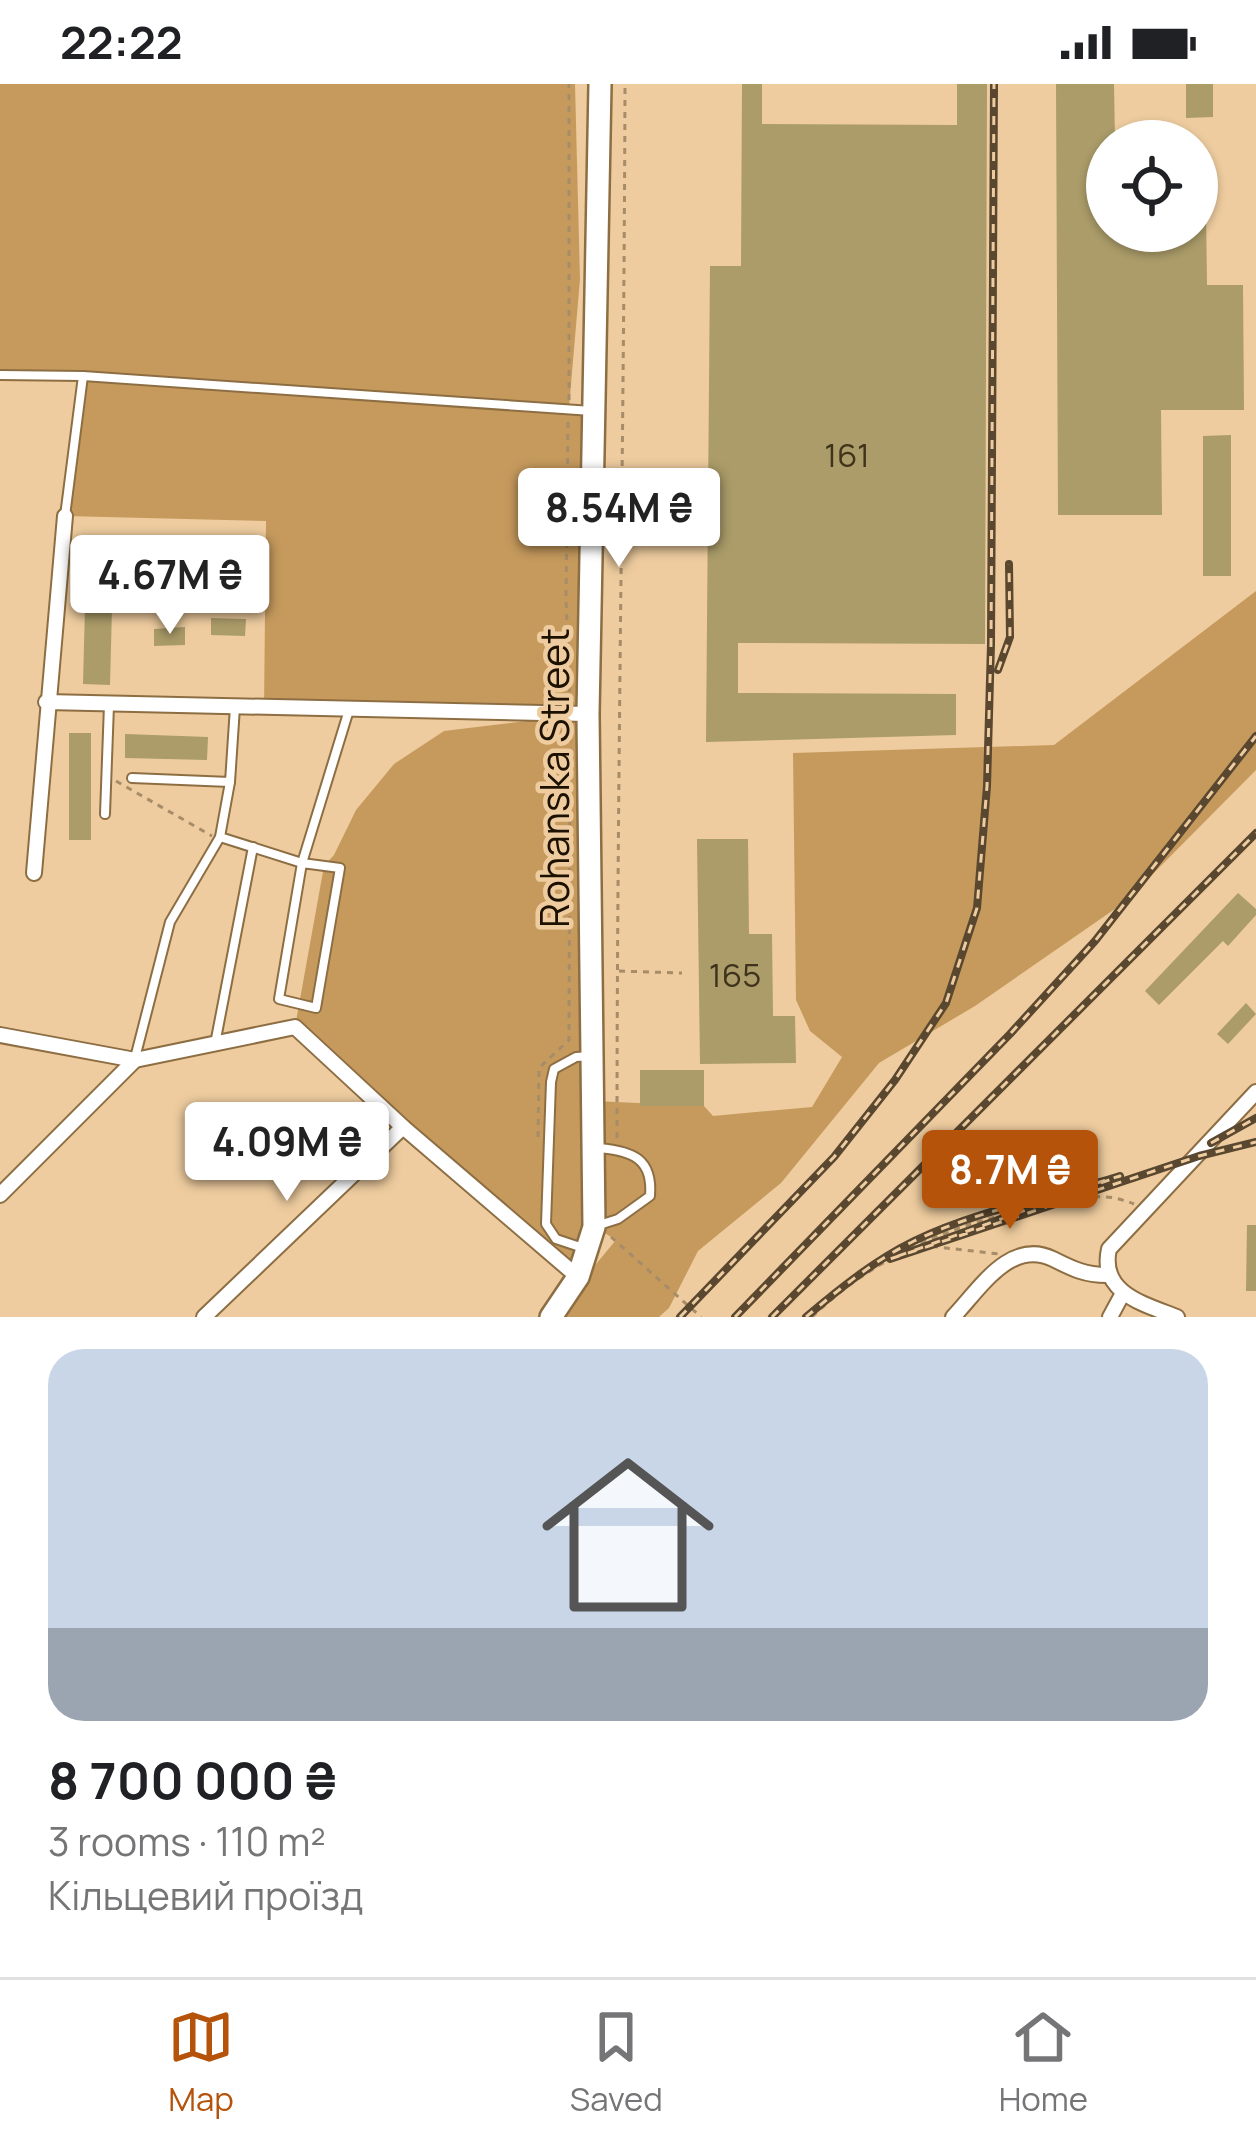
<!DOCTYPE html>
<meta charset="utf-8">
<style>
body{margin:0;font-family:Manrope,sans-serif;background:#f2f2f2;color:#202124;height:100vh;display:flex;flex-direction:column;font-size:45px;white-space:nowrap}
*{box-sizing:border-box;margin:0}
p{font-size:39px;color:#757577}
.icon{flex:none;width:66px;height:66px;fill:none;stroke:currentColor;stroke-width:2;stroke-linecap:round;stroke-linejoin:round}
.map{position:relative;height:1233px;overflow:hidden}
.drawer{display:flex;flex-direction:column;background:#fff;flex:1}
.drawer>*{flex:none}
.buttons{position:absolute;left:1086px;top:36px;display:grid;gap:24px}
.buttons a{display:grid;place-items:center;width:132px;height:132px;border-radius:50%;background:#fff;box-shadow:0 3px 9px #0004;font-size:60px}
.price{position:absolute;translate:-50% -102px;padding:0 27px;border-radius:12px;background:#fff;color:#222;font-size:39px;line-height:78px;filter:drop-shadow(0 3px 6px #0008)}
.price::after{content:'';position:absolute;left:50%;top:72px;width:36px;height:27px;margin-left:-18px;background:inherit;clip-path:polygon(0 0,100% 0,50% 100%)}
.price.current{background:#b45309;color:#fff}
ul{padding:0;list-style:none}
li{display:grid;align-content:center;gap:24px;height:636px;padding:0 48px}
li+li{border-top:3px solid #e0e0e0}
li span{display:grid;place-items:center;height:372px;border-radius:36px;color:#555}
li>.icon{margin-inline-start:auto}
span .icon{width:216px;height:216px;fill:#fffc;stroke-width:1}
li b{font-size:51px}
.status{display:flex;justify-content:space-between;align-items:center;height:84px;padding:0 60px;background:#fff;direction:ltr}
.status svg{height:33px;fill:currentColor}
.menu{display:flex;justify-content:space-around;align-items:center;height:168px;border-top:3px solid #e0e0e0;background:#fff;font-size:33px;color:#757577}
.menu a{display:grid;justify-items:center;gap:6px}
.menu .current{color:#b45309}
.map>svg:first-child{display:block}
</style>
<div class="status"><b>22:22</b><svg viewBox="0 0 49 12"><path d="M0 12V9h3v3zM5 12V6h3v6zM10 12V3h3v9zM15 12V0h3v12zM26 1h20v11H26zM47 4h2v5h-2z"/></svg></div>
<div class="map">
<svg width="1256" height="1233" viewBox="0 0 1256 1233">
<rect width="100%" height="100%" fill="#eecc9f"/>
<path fill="#c69a5d" d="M0,0h575l5,195 -11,129 25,3v690l110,5 9,10 99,-9 30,-50 -32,-26 -14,-31 -3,-247 261,-8 202,-154v179l-131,132 -150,104 -96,57 -98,120 -83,68 -29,57 -10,9h-107l64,-77 -21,-13 -17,50 -283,-250 29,-161 10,-11 22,-45 38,-46 50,-33 132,-16 -312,-8 2,-186 -201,-5 18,-140 -83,-1z"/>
<g fill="#ab9c69">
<path d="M742,0h20v40l195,1v-41h30l-2,560 -247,-1v50l218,1v41l-250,7 4,-476h31z"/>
<path d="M1056,0h58l1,57h-8v90h90v-23h9l1,77h36l1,125h-83l1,105h-104z"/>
<path d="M1186,0h27v33l-27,1z"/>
<path d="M1231,351v141h-28v-140z"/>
<path d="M85,469h17l1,29 -17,1z"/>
<path d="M85,523l27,1 -2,77 -27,-1z"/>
<path d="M211,534l35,1 -1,17 -34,-1z"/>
<path d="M185,543v18l-31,1v-17z"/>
<rect x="69" y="649" width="22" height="107"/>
<path d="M125,650l83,3 -1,23 -82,-2z"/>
<path d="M697,755h51l1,95h23l1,82h22l1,47 -96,1z"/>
<path d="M1238,809l18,16v6l-28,31 -5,-5 -64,64 -14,-14z"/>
<path d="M1246,919l10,11 -28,30 -11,-10z"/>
<rect x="640" y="986" width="64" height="36"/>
<path d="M1247,1141h9v66h-10z"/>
</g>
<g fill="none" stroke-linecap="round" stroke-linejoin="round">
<defs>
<g id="lane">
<path d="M0,291l83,1 509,35"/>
<path d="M65,432l18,-140"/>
<path d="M132,694l98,4 5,-75"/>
<path d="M230,698l-10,55 82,26 38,5 -24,140 -37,-9 23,-136 47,-153"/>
<path d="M105,730l4,-109"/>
<path d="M215,960l38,-197"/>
<path d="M135,974l35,-136 50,-85"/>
<path d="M596,1142l22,-7 32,-23c3,-37 -17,-45 -51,-48"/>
<path d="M583,1164l-27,-9 -10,-15 5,-142 3,-13 22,-12 16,-1"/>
</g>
<g id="street">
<path d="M46,618l542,12"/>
<path d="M34,789l31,-357"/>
<path d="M0,951l135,25 160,-33 108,100 175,150"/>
<path d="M0,1111l135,-135"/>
<path d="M204,1233l199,-190"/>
<path d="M953,1233c26,-27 57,-79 100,-58 20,10 32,16 54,16"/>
<path d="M1110,1233l13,-24"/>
<path d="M1177,1233c-33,-13 -78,-24 -68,-68l147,-157"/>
</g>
<path id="secondary" d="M551,1233l27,-40 16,-50 -6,-513 12,-630"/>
</defs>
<use href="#lane" stroke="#8d6e43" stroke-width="12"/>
<use href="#street" stroke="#8d6e43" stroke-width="18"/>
<use href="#secondary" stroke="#8d6e43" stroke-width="26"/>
<g stroke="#a68c69" stroke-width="3" stroke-dasharray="6 6" stroke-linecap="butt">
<path d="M569,316v-316"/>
<path d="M568,338l-2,176 4,102"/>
<path d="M116,697l96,55"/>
<path d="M619,887l63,2"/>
<path d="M538,1053l1,-69 30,-28 1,-312"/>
<path d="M617,1054c0,-351 7,-703 8,-1054"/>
<path d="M611,1153l90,80"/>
<path d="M920,1161l79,9"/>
<path d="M812,1233c67,-65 151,-97 241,-113 33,-6 49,-13 81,0"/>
</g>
<use href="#lane" stroke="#fff" stroke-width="8"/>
<use href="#street" stroke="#fff" stroke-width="14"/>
<use href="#secondary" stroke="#fff" stroke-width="21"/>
<defs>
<g id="rail">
<path d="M998,586l12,-33 -1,-73"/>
<path d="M1211,1059l45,-25"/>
<path d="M680,1233l154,-160 61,-77 51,-77 31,-95 10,-122 4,-142 3,-560"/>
<path d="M735,1233l275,-283 85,-93 161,-205"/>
<path d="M772,1233l484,-484"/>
<path d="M806,1233c33,-28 69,-57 108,-76 64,-31 138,-44 206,-65l-230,83 309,-103 57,-14"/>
</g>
</defs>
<use href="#rail" stroke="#59472f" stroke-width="8"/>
<use href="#rail" stroke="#eecc9f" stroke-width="3" stroke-dasharray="9" stroke-linecap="butt"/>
</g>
<g text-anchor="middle" stroke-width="9" stroke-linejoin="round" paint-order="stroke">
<g font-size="33" fill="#40331b">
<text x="847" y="383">161</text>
<text x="735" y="903">165</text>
</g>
<g font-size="39" fill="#1c1001" stroke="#eecc9f">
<text transform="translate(555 694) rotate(-90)" y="14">Rohanska Street</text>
</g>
</g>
</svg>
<div class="buttons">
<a><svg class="icon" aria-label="locate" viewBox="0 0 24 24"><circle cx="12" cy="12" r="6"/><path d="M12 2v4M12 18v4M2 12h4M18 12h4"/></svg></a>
</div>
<b class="price" style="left:619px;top:486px">8.54M ₴</b>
<b class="price" style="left:170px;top:553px">4.67M ₴</b>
<b class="price" style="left:287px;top:1120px">4.09M ₴</b>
<b class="price current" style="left:1010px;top:1148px">8.7M ₴</b>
</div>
<section class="drawer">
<ul>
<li><span style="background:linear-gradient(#c9d6e8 75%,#9aa5b1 0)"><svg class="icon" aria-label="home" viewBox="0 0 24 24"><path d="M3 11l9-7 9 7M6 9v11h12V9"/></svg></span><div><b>8 700 000 ₴</b><p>3 rooms · 110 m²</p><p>Кільцевий проїзд</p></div></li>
</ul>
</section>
<nav class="menu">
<a class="current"><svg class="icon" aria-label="map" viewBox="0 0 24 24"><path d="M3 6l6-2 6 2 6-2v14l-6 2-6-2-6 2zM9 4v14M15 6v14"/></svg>Map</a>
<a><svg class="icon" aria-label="saved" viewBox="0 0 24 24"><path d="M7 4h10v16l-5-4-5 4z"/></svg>Saved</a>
<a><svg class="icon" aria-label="home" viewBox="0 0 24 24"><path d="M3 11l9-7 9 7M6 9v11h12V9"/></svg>Home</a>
</nav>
